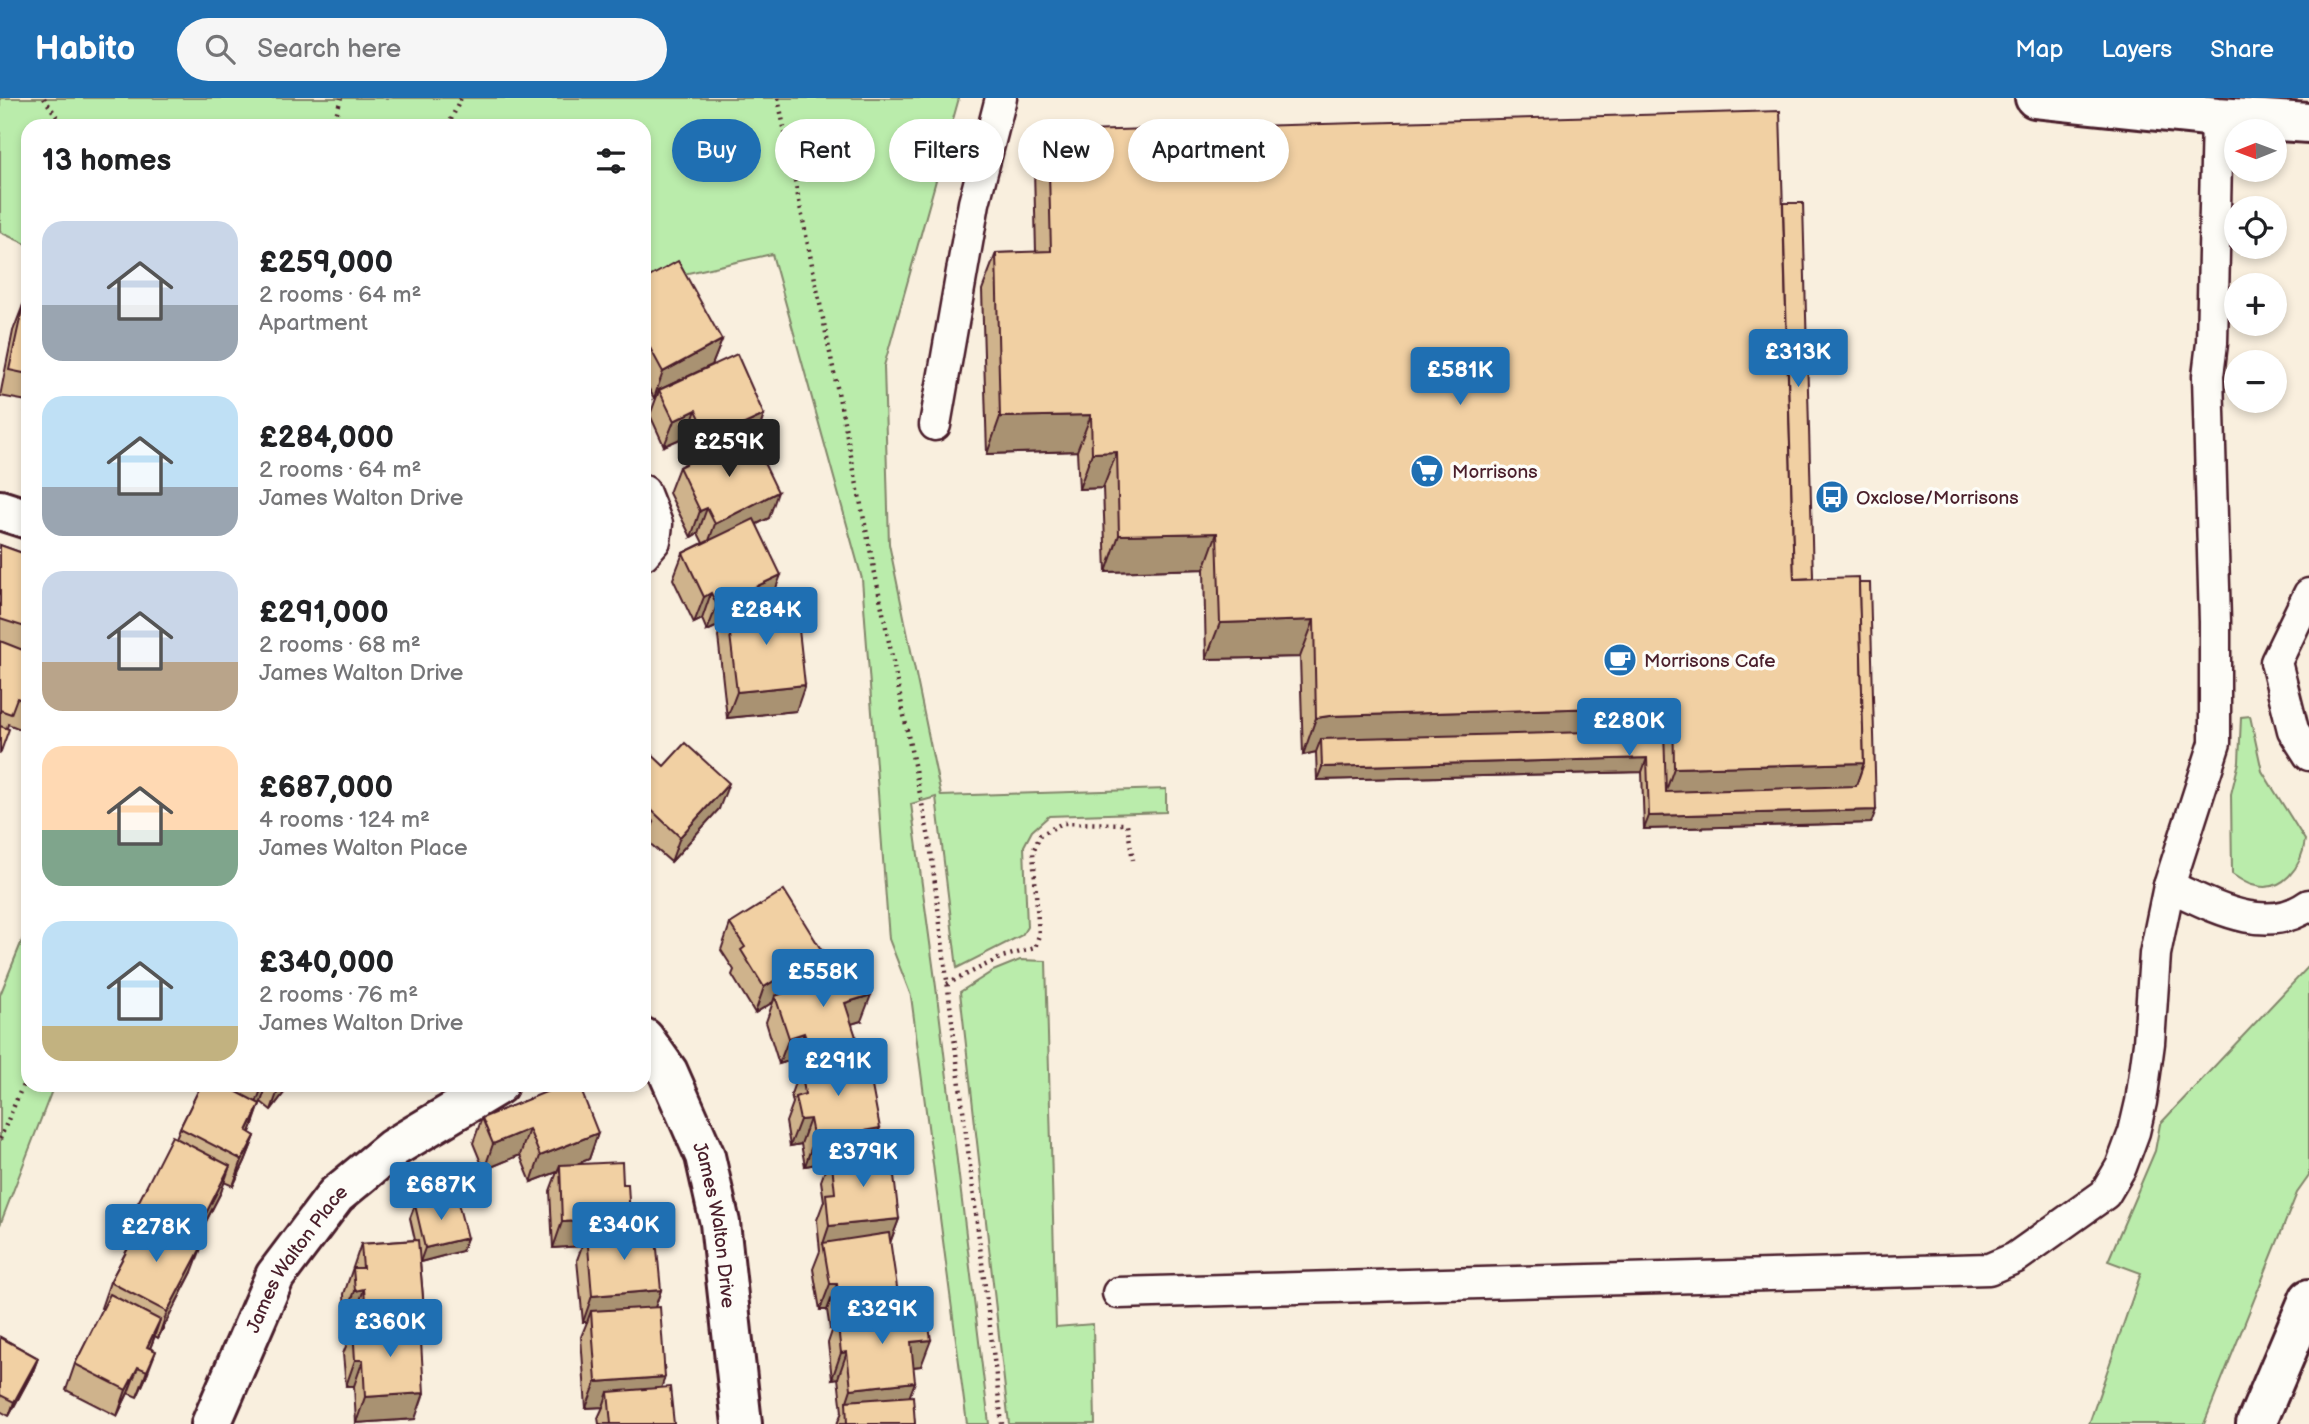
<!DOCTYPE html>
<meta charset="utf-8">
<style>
body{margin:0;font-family:"Balsamiq Sans",sans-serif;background:#f6f6f6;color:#202124;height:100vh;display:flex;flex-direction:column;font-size:26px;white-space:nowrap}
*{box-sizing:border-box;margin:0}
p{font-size:23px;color:#757577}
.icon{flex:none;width:38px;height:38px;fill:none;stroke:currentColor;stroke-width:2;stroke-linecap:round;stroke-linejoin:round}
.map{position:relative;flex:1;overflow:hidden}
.drawer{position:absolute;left:21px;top:21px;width:630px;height:973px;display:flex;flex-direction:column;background:#fff;border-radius:21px;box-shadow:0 4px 10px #0003}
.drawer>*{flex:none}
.guide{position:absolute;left:672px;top:21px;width:665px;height:63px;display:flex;gap:14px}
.needle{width:46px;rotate:269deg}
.buttons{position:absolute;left:2224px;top:21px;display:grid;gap:14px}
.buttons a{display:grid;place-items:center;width:63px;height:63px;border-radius:50%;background:#fff;box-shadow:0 4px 10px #0003;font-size:35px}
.price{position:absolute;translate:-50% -60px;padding:0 16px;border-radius:7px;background:#1f6fb2;color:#fff;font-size:23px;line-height:46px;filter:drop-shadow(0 2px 4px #0008)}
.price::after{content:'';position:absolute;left:50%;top:42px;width:21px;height:16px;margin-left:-10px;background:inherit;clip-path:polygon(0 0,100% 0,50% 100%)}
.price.on{background:#222;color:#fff}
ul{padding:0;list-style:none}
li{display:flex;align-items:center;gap:21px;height:175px;padding:0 21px}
li span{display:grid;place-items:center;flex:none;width:196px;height:140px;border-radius:21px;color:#555}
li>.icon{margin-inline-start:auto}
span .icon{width:84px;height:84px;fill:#fffc;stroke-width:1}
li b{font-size:30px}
h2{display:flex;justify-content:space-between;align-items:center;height:84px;padding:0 21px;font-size:30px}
.pill{padding:0 24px;border-radius:32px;background:#fff;box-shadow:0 4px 10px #0003;font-size:24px;line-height:63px}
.pill.on{background:#1f6fb2;color:#fff}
header{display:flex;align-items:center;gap:42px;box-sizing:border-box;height:98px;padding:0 35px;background:#1f6fb2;color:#fff}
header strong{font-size:33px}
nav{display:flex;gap:38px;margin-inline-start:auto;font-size:24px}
.search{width:490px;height:63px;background:#f6f6f6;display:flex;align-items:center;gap:18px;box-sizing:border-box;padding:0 24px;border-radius:38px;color:#757577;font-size:26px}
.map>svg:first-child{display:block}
</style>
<header>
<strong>Habito</strong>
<div class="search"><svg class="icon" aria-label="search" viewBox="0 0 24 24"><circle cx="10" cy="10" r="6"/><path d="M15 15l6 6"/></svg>Search here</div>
<nav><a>Map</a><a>Layers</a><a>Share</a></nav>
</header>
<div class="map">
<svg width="2309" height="1326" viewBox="0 0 2309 1326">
<rect width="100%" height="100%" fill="#f9efde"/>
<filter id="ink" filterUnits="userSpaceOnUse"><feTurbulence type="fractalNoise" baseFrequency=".0143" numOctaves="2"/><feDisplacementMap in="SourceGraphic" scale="14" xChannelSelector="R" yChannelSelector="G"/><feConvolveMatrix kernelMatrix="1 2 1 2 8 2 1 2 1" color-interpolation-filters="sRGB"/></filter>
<g filter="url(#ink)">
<g fill="#baecab" stroke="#82866b" stroke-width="2">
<path d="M0,0h959l-75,268 5,178 52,252 225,-7v23l-117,4 -17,15 -8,15 3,81 -5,8 -65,33 -21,-171 -25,7 25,183 53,437h-22l-56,-428 -22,-57 -27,-360 -90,-325 -128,29v-157h-616v119l-28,-13z"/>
<path d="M2250,618l12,55 43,69c-3,26 -22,55 -53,45 -7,-2 -14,-7 -20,-11l-1,-80 8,-32 2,-45z"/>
<path d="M28,828v159h26l-54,140v-230z"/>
<path d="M1020,862l26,1 10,366 37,-3 2,100h-86l-49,-432 33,-21z"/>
<path d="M2309,868v210l-12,17 -93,231h-115l52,-151 -33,-12 47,-110 5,-27z"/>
</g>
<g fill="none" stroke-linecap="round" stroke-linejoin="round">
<defs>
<g id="lane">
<path d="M935,327l39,-222 27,-105"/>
<path d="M644,393l13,33 -2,17 -11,13"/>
<path d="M2309,496l-33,68 17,68 16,25"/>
<path d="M2169,788c42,19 96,51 140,19"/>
<path d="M1118,1195l871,-24 26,-11 90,-64 16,-27 13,-35 7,-30 8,-59 6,-89 14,-68 46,-143v-121l-7,-246 4,-33 5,-226"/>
</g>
<g id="street">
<path d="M2035,0l182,19 92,6"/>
<path d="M0,412l28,9"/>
<path id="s1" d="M644,940l24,34 37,84 15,67 22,201"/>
<path id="s2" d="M211,1326l64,-148 61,-81 57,-47 105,-63"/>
<path d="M2256,1326l53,-125"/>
</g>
</defs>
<use href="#lane" stroke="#4a1f2b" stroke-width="35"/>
<use href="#street" stroke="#4a1f2b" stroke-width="44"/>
<g stroke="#4a1f2b" stroke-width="4.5" stroke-dasharray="2 5" stroke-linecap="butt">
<path d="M44,0l19,28"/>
<path d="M778,0l152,745 72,581"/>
<path d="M333,28l8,-28"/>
<path d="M448,28l13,-28"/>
<path d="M947,886l55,-27 33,-9 4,-13 -6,-83 7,-17 23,-12 64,1 6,36"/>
<path d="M0,1041l28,-66"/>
</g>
<use href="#lane" stroke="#fdfcf7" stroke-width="30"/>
<use href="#street" stroke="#fdfcf7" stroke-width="38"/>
</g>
<g fill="#cfb38c" stroke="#4a1f2b" stroke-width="2">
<path d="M1048,34l735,71 30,375 58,245 -227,6 -2,-57 -325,8 -1,-28 -13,3 -3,-98 -94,2 -2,-90 -98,3 -3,-84 -24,1 -2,-38 -90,3 -5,-164 14,-37 40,-1 -2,-83z"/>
<path d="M644,182l78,60 -10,25 52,50 -9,26h-2l16,77 -12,6 14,77 -12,6 37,104 -69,7 -9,-82 4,-12 -15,7 -5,-12 -8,4 -21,-44 10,-26 20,-10 -5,-10 -7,4 -22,-44 10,-26 17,-9 -9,-22 -23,10 -14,-31 7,-19 -3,2 -10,-18z"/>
<path d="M23,207l5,2v105l-3,-1 2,-10 -27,-5 13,-65z"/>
<path d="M0,447l28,10v177l-20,-8 -8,30z"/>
<path d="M644,657l20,11 55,43 -48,53 -24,-21 -3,7z"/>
<path d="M730,826l83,53 -24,15 72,29 -10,3 5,13 -8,22 24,92 27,68 -9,24 1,68 30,55 -8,1 -3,29 5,28h-78l5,-12 -4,-34 -6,1 -4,-36 5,-15 -3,1 -3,-19h-7l-7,-41 7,-18 -3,-31 7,-19 -3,-20 7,-19 -23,4 -4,-22 -11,2 -4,-24 7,-19 -2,-9 8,-23 -4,-12 -16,5 -13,-42 7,-20 -18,11 -23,-38 2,-5 -13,-20z"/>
<path d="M201,987h89l-19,25 -10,-8 -1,2 -11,29 6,3 -10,25 -12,25 -9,-4 -3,10 -26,51 -3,29 -34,66 -3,-2 -5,12 -4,29 -9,20 -9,-4 -11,23 -51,-26 9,-26 28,-55 -2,-1 9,-26 26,-49 -7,-4 9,-26 38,-65 4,-10z"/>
<path d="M482,1020l116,15 -9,26 -13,5 50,66 35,60 -6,17 6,81 13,36h-75l-1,-6 5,-11 -17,1 -5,-71 6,-15h-4l-6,-62 5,-14 -29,2 -3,-57 7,-19 -26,10 -11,-27 -36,15 -11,-27z"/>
<path d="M415,1107l52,33 -5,13 -42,11 4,47 -6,15 -3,95 -59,4 -2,-37h-8l-3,-32 10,-26h3l-1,-13 -10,1 -1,-22 17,-50 54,-4 -5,-22z"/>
<path d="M0,1239l38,21 -5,13 -24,45 -9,-5z"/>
</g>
<g fill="#a99272" stroke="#4a1f2b" stroke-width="2">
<path d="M722,242l-10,25 -53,25 -2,6 -3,2 9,-26z"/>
<path d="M696,312l-9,26 -23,10 10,-25z"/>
<path d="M764,317l-9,26 -55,25 10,-26z"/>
<path d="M1091,317l-14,36 -90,3 13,-37z"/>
<path d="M1117,354l-14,36 -24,1 13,-36z"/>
<path d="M778,394l-9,26 -63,31 9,-25z"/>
<path d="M707,410l-9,25 -7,4 9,-26z"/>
<path d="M1217,435l-13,36 -98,3 13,-37z"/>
<path d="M781,477l-10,26 -42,20 -2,-11 -5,14 -15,7 10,-26z"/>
<path d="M711,495l-9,26 -8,4 10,-26z"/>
<path d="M1314,522l-14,37 -94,2 14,-36z"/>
<path d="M805,587l-9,26 -69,7 10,-26z"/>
<path d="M1673,608l-14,37 -338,-4 -5,13 -13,3 13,-37 13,-2z"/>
<path d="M1647,660l-5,14 -325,8 5,-13z"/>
<path d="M1864,665l-13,37 -190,5 13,-37z"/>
<path d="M729,685l-10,26 -48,53 9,-25z"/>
<path d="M1876,712l-5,13 -227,6 5,-13z"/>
<path d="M654,724l-10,26v1v-16z"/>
<path d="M822,853l-9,26 -37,23 -1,-4 -2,6 -18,11 9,-26z"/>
<path d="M871,897l-10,26 -26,8 10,-26z"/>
<path d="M804,935l-9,26 -16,5 10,-26z"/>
<path d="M856,939l-10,25 -45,15 10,-25z"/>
<path d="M264,987h3l-6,17 -10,14 10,-26z"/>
<path d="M280,987h10l-19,25z"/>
<path d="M260,1006l-9,26 -14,27 10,-26z"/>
<path d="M810,1021l-9,25 -11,2 10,-26z"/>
<path d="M880,1030l-10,26 -39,1 -3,7 -23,4 9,-26z"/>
<path d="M529,1031l-9,26 -36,15 9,-26z"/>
<path d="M598,1035l-9,26 -29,12v-6l-3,7 -26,10 9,-26z"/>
<path d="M255,1038l-10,25 -12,25 9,-26z"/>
<path d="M230,1068l-9,26 -34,66 9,-25z"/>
<path d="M630,1120l-9,26 -34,-10 -5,12 -29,2 9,-26z"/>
<path d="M899,1121l-10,26 -66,-1 6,-18z"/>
<path d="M467,1140l-5,13 -42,11 5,-14z"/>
<path d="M202,1148l-10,26 -34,66 9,-26z"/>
<path d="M830,1186h7l-10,26h-7z"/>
<path d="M364,1191l-9,26 -10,1 10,-25z"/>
<path d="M661,1192l-9,26 -61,-5 -4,11h-4l9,-26z"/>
<path d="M898,1196l-10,26 -51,-3 -4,11 -3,1 9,-26z"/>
<path d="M424,1211l-10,26 -58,4 10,-26z"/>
<path d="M160,1222l-9,26 -11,22 7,-21z"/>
<path d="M931,1242l-10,26 -20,2 10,-26z"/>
<path d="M156,1253l-10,26 -9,20 10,-26z"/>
<path d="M847,1254l-9,26 -6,1 9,-26z"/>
<path d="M38,1260l-5,13 -24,45 5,-14z"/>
<path d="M355,1262h8l-9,26h-8z"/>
<path d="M138,1269l-10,26 -11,23 9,-26z"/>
<path d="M665,1279l-9,26 -48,-11 -5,15 -17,1 10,-26z"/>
<path d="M915,1284l-10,26 -59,-4 5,-15z"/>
<path d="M424,1295l-9,26 -59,4 9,-26z"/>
</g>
<g fill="#f1d0a3" stroke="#4a1f2b" stroke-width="2">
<path d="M1780,13l14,468 65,-2 5,186 -190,5 -1,-62 -344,10 -13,2 -2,-98 -94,3 -3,-90 -98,2 -2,-83 -25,1 -1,-38 -91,2 -4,-164 55,-2 -3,-119z"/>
<path d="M1783,105h20l10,375 -19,1z"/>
<path d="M678,163l44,79 -59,32 -19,-35v-57z"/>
<path d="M23,207l5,2v67l-19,-4z"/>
<path d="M737,256l27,61 -54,25 -14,-30 -22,11 -15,-31z"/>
<path d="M749,334l29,60 -63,32 -8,-16 -7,3 -21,-44z"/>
<path d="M754,421l27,56 -64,30 -6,-12 -7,4 -21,-44z"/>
<path d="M0,447l28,10v73l-28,-9z"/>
<path d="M1859,485h11l6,227 -227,6 -2,-58 -325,9 -1,-28 343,-9 2,62 190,-6 8,-23z"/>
<path d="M796,504l9,83 -68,7 -10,-82z"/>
<path d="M0,543l28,11v51l-11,-5 -6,16 -11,-4z"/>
<path d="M0,628l9,3 -9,25z"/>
<path d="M685,645l44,40 -49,54 -36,-34v-48l4,-4 16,15z"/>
<path d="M644,716l10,8 -10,11z"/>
<path d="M784,792l38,61 -58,36 -23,-37 4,-3 -15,-23z"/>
<path d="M861,870l10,27 -26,8 11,34 -45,15 -7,-19 -15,5 -14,-42z"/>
<path d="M866,957l14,73 -66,12 -4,-21 -10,1 -5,-23 10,-3 -4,-26z"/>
<path d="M201,987h23l36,19 -13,27 8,5 -13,24 -62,-32z"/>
<path d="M254,987h10l-3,5z"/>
<path d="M563,987h16l19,48 -58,23 -11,-27 -36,15 -11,-26z"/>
<path d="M172,1038l58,30 -34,67 -58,-30z"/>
<path d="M891,1051l8,70 -70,7 -3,-32 9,-1 -4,-38z"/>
<path d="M622,1064l1,22h5l2,34 -68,4 -2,-57z"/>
<path d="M456,1097l11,43 -42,10 -10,-43z"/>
<path d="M145,1119l57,29 -35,66 -57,-30z"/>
<path d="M655,1130l6,62 -69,6 -5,-62z"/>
<path d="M889,1135l9,61 -59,9 -2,-19h-7l-7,-41z"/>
<path d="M418,1142l6,69 -58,4 -2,-24 -9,2 -2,-23h10l-2,-24z"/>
<path d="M110,1196l50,26 -13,27 9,4 -9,20 -9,-4 -12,23 -51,-26z"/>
<path d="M660,1209l5,70 -69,5 -5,-71z"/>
<path d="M908,1211l1,6 18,-3 4,28 -20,2 4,40 -64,7 -4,-37 -6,1 -4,-36z"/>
<path d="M420,1226l4,69 -59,4 -2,-37h-8l-2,-32z"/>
<path d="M0,1239l38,21 -24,44 -14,-7z"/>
<path d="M670,1289l4,37h-63l-3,-32z"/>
<path d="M913,1298l2,28h-68l-1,-23z"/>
</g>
</g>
<defs>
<symbol id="supermarket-disc" viewBox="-11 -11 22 22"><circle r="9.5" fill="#1f6fb2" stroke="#fdfcf7"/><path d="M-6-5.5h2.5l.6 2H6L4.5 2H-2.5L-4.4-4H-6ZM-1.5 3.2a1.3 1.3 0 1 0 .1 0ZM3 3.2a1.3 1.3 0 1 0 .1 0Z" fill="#fff"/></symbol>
<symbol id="bus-disc" viewBox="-11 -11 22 22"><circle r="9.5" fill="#1f6fb2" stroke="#fdfcf7"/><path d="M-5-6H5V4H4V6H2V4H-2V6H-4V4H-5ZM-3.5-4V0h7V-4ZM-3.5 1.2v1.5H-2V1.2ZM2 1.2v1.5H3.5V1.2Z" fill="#fff"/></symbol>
<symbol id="cafe-disc" viewBox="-11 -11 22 22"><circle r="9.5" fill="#1f6fb2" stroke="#fdfcf7"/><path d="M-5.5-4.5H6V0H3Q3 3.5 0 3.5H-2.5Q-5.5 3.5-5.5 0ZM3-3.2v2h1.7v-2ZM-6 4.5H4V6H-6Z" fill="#fff"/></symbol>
</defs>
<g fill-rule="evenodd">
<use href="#supermarket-disc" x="1408" y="354" width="38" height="38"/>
<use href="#bus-disc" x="1813" y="380" width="38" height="38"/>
<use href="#cafe-disc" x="1601" y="543" width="38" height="38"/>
</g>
<g text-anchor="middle" stroke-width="7" stroke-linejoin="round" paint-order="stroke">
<g font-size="19" fill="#4a1f2b" stroke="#fdfcf7" text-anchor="start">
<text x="1452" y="380">Morrisons</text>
<text x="1856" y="406">Oxclose/Morrisons</text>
<text x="1644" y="569">Morrisons Cafe</text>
</g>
<g font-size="19" fill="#4a1f2b" stroke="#fdfcf7">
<text dy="7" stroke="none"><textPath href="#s1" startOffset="203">James Walton Drive</textPath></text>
<text dy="7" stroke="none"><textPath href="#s2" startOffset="187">James Walton Place</textPath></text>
</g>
</g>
</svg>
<div class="buttons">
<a><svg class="needle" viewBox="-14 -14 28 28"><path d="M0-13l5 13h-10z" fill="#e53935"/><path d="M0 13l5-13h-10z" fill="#757577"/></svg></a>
<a><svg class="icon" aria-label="locate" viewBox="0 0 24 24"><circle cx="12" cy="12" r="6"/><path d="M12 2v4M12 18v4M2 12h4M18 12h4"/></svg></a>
<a>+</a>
<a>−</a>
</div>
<b class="price" style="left:1798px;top:291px">£313K</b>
<b class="price" style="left:1460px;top:309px">£581K</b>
<b class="price on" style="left:729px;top:381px">£259K</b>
<b class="price" style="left:766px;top:549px">£284K</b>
<b class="price" style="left:1629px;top:660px">£280K</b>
<b class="price" style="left:823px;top:911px">£558K</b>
<b class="price" style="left:838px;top:1000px">£291K</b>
<b class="price" style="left:863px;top:1091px">£379K</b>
<b class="price" style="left:441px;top:1124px">£687K</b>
<b class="price" style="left:624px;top:1164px">£340K</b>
<b class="price" style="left:156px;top:1166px">£278K</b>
<b class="price" style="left:882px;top:1248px">£329K</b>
<b class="price" style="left:390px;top:1261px">£360K</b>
<div class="guide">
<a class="pill on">Buy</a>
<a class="pill">Rent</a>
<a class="pill">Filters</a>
<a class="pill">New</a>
<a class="pill">Apartment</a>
</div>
<section class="drawer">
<h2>13 homes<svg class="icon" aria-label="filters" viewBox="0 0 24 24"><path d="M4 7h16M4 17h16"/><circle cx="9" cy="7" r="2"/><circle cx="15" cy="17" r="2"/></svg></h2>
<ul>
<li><span style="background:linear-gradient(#c9d6e8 60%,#9aa5b1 0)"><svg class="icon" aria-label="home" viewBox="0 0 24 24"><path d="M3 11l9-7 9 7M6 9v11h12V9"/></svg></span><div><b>£259,000</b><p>2 rooms · 64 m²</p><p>Apartment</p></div></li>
<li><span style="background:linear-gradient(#bfe0f5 65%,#9aa5b1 0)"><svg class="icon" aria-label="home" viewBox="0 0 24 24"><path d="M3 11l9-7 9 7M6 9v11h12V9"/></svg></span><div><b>£284,000</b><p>2 rooms · 64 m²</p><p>James Walton Drive</p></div></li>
<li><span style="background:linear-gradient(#c9d6e8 65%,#b9a48a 0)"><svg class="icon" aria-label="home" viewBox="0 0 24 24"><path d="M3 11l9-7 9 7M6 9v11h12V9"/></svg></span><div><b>£291,000</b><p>2 rooms · 68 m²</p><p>James Walton Drive</p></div></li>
<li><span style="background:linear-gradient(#ffd9b3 60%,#7fa58c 0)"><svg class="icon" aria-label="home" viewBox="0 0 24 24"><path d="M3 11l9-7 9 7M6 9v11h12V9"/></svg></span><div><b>£687,000</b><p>4 rooms · 124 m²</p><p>James Walton Place</p></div></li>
<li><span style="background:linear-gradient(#bfe0f5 75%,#c2b280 0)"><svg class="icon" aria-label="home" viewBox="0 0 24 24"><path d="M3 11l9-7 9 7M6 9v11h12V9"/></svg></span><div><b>£340,000</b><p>2 rooms · 76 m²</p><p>James Walton Drive</p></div></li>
</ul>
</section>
</div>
